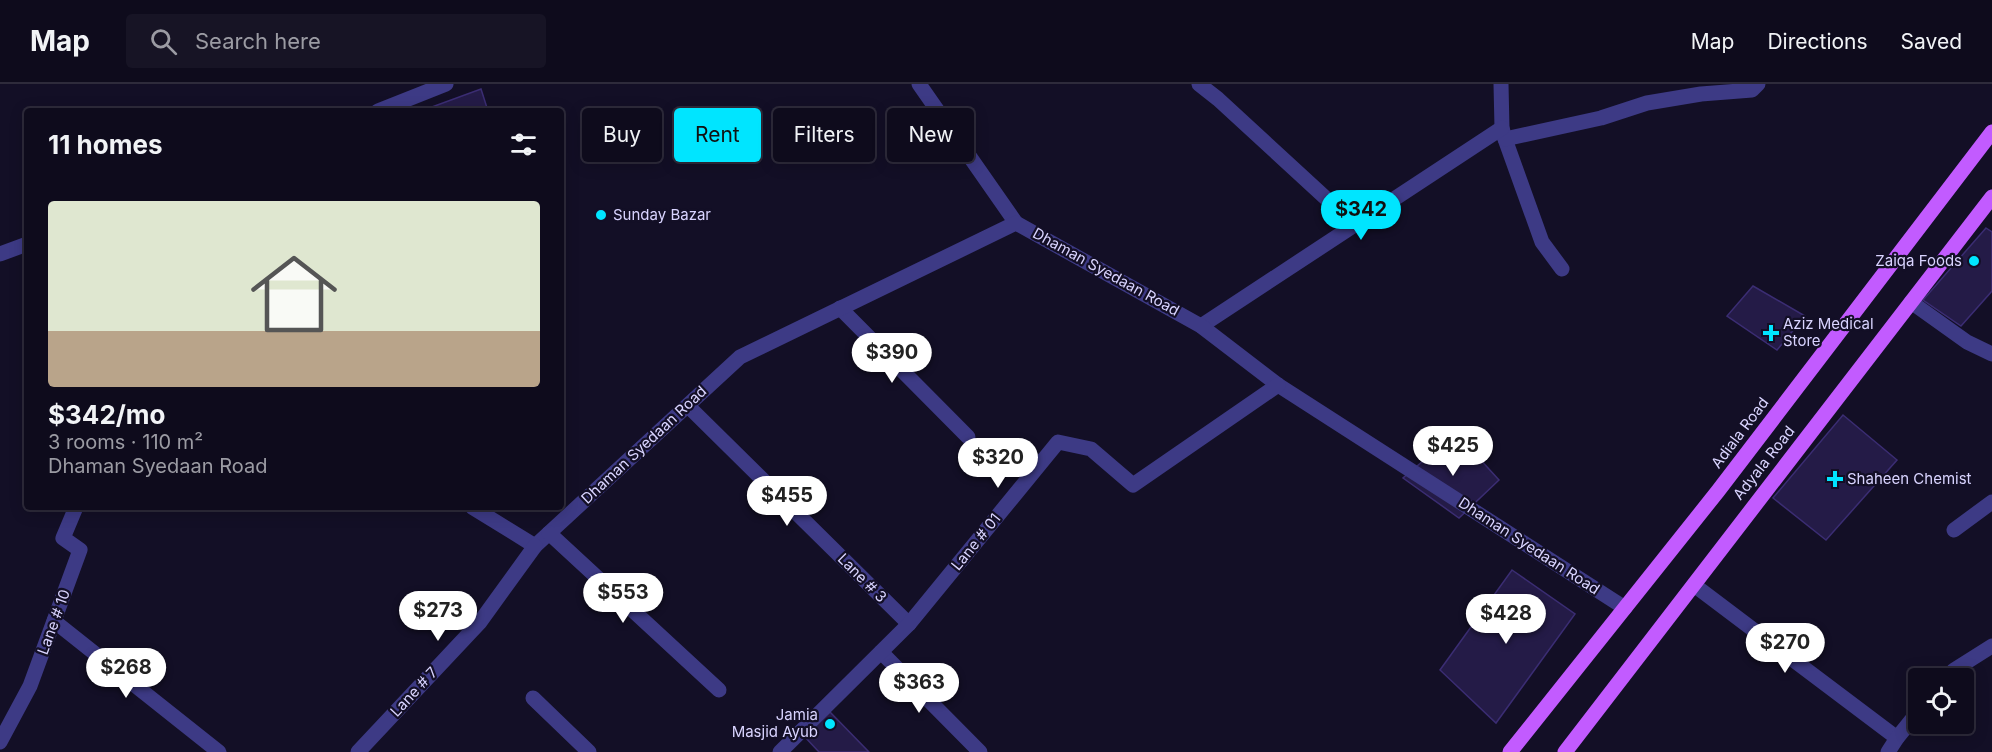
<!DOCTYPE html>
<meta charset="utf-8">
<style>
body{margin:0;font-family:Inter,sans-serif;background:#171425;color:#f1f3f6;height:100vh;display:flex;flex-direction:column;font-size:22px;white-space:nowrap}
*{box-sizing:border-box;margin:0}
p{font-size:20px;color:#9b9ba3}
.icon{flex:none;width:33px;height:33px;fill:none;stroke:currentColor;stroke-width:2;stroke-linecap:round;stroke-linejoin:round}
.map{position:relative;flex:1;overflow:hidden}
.details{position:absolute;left:24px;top:24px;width:540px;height:402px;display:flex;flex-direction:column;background:#0e0b1c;border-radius:6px;box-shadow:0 3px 15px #0003,0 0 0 2px #2e2b3b}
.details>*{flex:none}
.banner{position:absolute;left:582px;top:24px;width:570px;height:54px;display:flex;gap:12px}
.buttons{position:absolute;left:1908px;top:584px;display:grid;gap:12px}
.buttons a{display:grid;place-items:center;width:66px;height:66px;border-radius:6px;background:#0e0b1c;box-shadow:0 3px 15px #0003,0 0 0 2px #2e2b3b;font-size:30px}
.price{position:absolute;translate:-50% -51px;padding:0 14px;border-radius:21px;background:#fff;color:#222;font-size:20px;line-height:39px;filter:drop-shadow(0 2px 3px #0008)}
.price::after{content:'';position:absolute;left:50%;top:36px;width:18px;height:14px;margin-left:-9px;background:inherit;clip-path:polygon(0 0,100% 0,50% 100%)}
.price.on{background:#00e5ff;color:#111}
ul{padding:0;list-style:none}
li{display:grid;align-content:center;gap:12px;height:318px;padding:0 24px}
li span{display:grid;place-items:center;height:186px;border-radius:6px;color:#555}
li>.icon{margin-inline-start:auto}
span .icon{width:108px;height:108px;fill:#fffc;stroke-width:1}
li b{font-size:26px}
h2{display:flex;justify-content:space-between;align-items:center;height:72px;padding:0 24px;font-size:26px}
.chip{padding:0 21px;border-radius:6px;background:#0e0b1c;box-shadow:0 3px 15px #0003,0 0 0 2px #2e2b3b;font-size:21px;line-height:54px}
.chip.on{background:#00e5ff;color:#111}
header{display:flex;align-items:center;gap:36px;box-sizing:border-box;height:84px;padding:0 30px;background:#0e0b1c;border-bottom:2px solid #2e2b3b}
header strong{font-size:28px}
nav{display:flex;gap:33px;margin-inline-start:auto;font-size:21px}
.search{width:420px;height:54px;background:#171425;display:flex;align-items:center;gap:15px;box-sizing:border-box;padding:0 21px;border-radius:6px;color:#9b9ba3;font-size:22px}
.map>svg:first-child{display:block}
</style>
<header>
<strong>Map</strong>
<div class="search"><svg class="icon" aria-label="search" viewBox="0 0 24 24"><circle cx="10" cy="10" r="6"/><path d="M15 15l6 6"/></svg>Search here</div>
<nav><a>Map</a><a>Directions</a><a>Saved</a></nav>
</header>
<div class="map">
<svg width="1992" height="668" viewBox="0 0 1992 668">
<rect width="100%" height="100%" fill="#130f26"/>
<g fill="#241b47" stroke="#3b2d73" stroke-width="1.5">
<path d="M481,5l7,22h-67z"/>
<path d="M1986,144l6,4v59l-31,35 -38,-26z"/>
<path d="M1753,202l52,30 -28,34 -50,-34z"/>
<path d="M1843,331l54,45 -71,80 -53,-42z"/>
<path d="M1456,349l43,47 -40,38 -56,-40z"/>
<path d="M1512,486l63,44 -79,109 -56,-53z"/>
<path d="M830,628l39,40h-50l-15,-16z"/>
</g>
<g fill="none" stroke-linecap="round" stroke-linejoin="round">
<g stroke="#3d3a85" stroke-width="15">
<path d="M919,0l97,139"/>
<path d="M1199,0l19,15 137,126"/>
<path d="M1501,0l1,44 3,11 37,103 20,27"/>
<path d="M378,27l68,-27"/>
<path d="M1505,55l96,-21 46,-15 54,-9 51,-4 6,-6"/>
<path d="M0,170l27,-10"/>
<path d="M1911,218l56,40 25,12"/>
<path d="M840,224l128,129"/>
<path d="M1201,242l301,-198"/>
<path d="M688,322l221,218"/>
<path d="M472,423l63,39 205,-189 276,-134 185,103 77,59 347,223"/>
<path d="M1954,446l38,-28"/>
<path d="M549,449l170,157"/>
<path d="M1694,501l203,153"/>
<path d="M54,537l165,131"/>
<path d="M881,568l99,100"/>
<path d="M1947,594l7,-8 38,-24"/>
<path d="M533,614l56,54"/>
<path d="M0,658l30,-56 50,-136 -17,-12 13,-31"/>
<path d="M358,668l122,-130 55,-76"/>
<path d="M780,668l129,-128 149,-182 33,7 42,36 145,-100"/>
<path d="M1888,668l9,-14 21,-26"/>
</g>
<g stroke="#c25bff" stroke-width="15">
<path d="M1510,668l208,-261 274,-359"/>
<path d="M1565,668l427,-555"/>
</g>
</g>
<g fill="#00e5ff" stroke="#130f26" stroke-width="2">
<circle cx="601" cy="131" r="6"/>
<circle cx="1974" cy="177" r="6"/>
<path d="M1768 240h6v6h6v6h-6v6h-6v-6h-6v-6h6z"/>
<path d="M1832 386h6v6h6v6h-6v6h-6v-6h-6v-6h6z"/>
<circle cx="830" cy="640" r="6"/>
</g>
<g text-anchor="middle" stroke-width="4.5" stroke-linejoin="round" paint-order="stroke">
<g font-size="15" fill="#d9d4ff" stroke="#130f26" text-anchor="start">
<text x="613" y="136">Sunday Bazar</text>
<text x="1962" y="182" text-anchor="end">Zaiqa Foods</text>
<text x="1783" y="245">Aziz Medical<tspan x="1783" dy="17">Store</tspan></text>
<text x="1847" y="400">Shaheen Chemist</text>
<text x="818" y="636" text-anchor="end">Jamia<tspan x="818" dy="17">Masjid Ayub</tspan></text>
</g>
<g font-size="15" fill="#d9d4ff" stroke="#130f26">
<text transform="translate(1106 188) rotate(29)" y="5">Dhaman Syedaan Road</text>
<text transform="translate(1740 349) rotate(-53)" y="5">Adiala Road</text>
<text transform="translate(644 361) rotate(-43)" y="5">Dhaman Syedaan Road</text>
<text transform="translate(1764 379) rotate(-52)" y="5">Adyala Road</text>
<text transform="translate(976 458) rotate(-51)" y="5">Lane # 01</text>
<text transform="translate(1529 462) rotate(33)" y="5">Dhaman Syedaan Road</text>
<text transform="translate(862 494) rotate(45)" y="5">Lane # 3</text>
<text transform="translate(54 538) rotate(-70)" y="5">Lane # 10</text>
<text transform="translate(414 608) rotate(-47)" y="5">Lane # 7</text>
</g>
</g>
</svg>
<div class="buttons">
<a><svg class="icon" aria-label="locate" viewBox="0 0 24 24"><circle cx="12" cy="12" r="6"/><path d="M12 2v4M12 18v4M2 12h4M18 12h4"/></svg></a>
</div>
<b class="price on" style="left:1361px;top:157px">$342</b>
<b class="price" style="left:892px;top:300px">$390</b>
<b class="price" style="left:1453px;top:393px">$425</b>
<b class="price" style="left:998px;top:405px">$320</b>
<b class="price" style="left:787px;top:443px">$455</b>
<b class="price" style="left:623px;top:540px">$553</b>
<b class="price" style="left:438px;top:558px">$273</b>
<b class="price" style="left:1506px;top:561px">$428</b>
<b class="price" style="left:1785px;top:590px">$270</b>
<b class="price" style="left:126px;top:615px">$268</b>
<b class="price" style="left:919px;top:630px">$363</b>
<div class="banner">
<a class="chip">Buy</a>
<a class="chip on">Rent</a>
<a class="chip">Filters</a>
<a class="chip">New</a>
</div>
<section class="details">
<h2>11 homes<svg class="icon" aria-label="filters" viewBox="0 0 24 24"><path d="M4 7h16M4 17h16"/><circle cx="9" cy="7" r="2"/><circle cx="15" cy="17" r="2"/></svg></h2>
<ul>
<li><span style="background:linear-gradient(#dfe7d0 70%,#b9a48a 0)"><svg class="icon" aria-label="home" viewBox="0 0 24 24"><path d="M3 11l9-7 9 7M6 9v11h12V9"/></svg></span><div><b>$342/mo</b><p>3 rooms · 110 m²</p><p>Dhaman Syedaan Road</p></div></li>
</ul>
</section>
</div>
